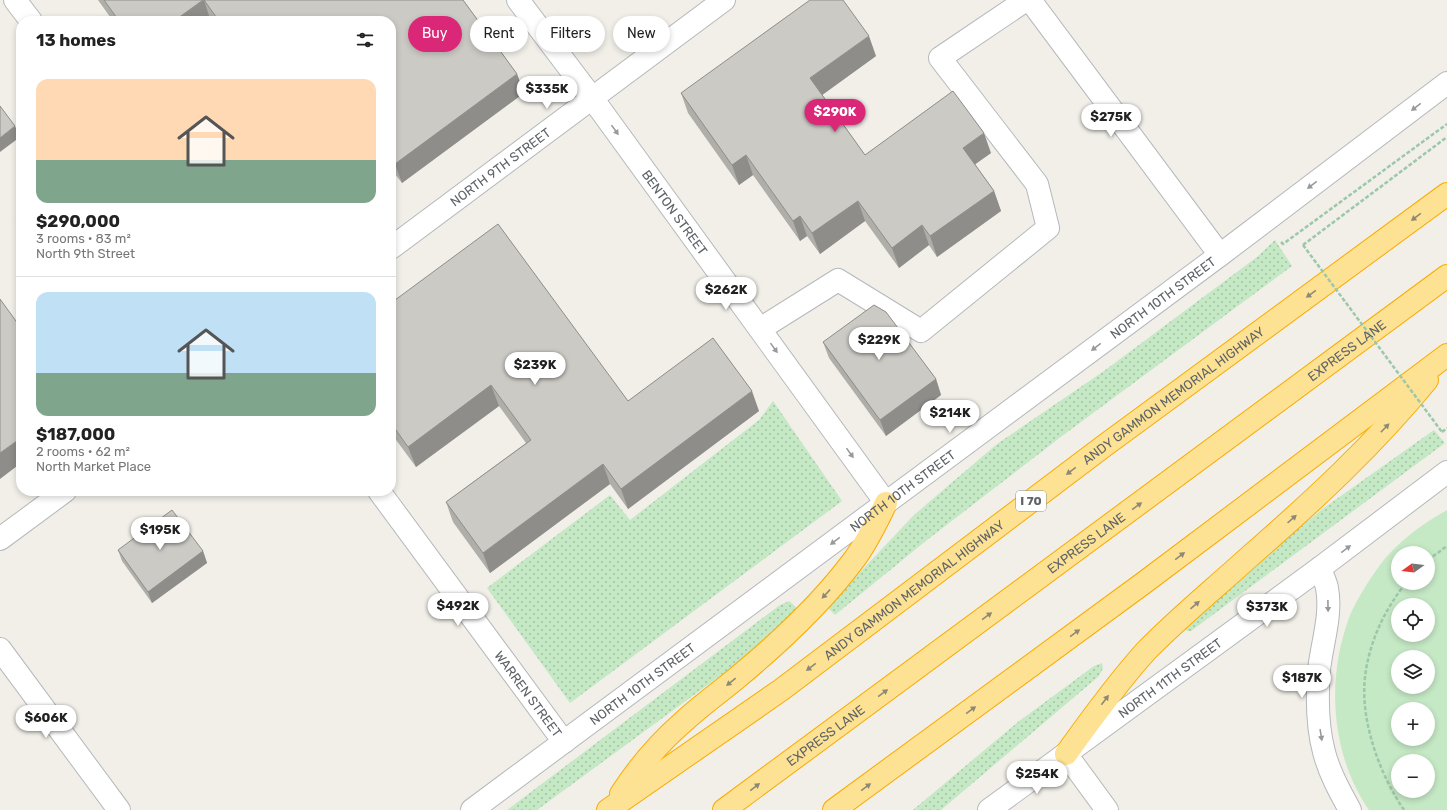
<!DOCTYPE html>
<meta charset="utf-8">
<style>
body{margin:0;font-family:Rubik,sans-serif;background:#f6f6f6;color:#222;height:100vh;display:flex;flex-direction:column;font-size:15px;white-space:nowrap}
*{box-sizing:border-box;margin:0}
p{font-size:13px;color:#767676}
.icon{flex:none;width:22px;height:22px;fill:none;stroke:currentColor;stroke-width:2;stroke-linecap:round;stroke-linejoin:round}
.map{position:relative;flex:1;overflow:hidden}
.details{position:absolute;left:16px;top:16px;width:380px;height:480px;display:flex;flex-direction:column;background:#fff;border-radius:16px;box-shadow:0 2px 6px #0003}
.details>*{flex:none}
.hud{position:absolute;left:408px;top:16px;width:380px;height:36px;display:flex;gap:8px}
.needle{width:26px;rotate:255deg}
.buttons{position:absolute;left:1391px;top:546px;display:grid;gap:8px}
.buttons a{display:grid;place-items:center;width:44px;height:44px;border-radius:50%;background:#fff;box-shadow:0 2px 6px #0003;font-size:20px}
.price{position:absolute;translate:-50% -34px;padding:0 9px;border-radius:14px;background:#fff;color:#222;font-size:13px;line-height:26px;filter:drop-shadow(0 1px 2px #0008)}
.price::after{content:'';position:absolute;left:50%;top:24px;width:12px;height:9px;margin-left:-6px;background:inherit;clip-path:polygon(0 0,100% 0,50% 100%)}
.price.on{background:#db2777;color:#fff}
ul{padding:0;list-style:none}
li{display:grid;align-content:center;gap:8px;height:212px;padding:0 20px}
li+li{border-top:1px solid #e0e0e0}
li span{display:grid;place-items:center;height:124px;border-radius:12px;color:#555}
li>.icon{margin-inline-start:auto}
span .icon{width:72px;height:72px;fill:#fffc;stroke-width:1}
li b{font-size:17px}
h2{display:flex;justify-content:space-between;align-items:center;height:48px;padding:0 20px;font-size:17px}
.tag{padding:0 14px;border-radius:18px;background:#fff;box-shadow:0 2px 6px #0003;font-size:14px;line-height:36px}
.tag.on{background:#db2777;color:#fff}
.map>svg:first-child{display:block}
</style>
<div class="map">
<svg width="1447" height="810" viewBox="0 0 1447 810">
<defs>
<pattern id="grass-dots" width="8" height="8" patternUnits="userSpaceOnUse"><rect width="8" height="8" fill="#c5e8c5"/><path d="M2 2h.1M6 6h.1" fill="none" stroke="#a3c0a4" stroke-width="1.8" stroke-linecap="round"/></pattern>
</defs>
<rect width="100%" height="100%" fill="#f1efe8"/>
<g fill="url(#grass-dots)">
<path d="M1275,240l17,26 -230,170 -135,104 -92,75 -8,-8 87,-92 83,-71 107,-73 153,-114z"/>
<path d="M773,401l69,100 -272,202 -83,-115 123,-93 20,25 129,-100z"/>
<path d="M1434,430l11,13 -254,188h-4l-3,-3 18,-19 119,-99z"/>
<path d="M789,601l7,6 -1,6 -29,26 -38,31 -191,140h-30l273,-205z"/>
<path d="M1102,663l1,5 -4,8 -158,134h-28l105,-88 76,-56z"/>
</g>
<path fill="#c5e8c5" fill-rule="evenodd" d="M1447,510v300h-78c-38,-55 -43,-130 -20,-192 6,-16 20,-38 31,-53 17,-23 42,-41 67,-55zM1398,553h30v30h-30zM1398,605h30v30h-30zM1398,657h30v30h-30zM1398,709h30v30h-30zM1398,761h30v30h-30z"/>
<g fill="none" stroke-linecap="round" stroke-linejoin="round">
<defs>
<g id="minor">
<path d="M15,0l16,21"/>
<path id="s1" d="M518,0l74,98 294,405"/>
<path d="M1030,0l190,255"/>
<path id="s2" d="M391,248l333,-248"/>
<path d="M760,329l78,-49 83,51 127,-103 -11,-44 -97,-126 86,-58"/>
<path id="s3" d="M379,491l185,251"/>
<path d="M0,539l65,-48"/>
<path d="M1320,568c2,7 6,14 7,20 5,27 -5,55 -8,82 -2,26 -2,56 5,82 5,20 16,40 26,58"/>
<path d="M0,649l119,161"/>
<path d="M1066,754l41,56"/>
<path id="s4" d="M472,810l748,-555 227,-172"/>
<path id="s5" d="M989,810l331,-242 127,-96"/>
</g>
<g id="highway">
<path d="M1066,754c25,-35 51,-71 80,-103 32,-33 69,-63 103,-94 63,-55 125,-112 178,-177"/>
<path d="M621,794c17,-26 38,-51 61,-71 18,-17 38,-31 56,-46 42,-35 83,-73 115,-116 14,-18 23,-38 33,-58"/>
<path id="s6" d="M608,810l173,-120 323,-244 343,-252"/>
<path id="s7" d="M724,810l723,-534"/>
<path d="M834,810l311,-228 302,-227"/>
</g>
</defs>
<use href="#minor" stroke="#b5b8bc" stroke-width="24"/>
<use href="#highway" stroke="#f9ab00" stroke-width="24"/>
<g stroke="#9cc7a9" stroke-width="2.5" stroke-dasharray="4 2" stroke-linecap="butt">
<path d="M1281,242l2,2 164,-120"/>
<path d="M1303,245l144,-108"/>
<path d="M1442,432l5,-4"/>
<path d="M1428,560l19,-14"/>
<path d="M1404,810c-24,-35 -44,-89 -39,-133 4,-34 19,-67 41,-94"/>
</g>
<use href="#minor" stroke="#fff" stroke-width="22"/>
<use href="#highway" stroke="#fde293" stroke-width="22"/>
<path stroke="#9cc7a9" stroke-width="2.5" stroke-dasharray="4 2" stroke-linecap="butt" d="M1303,245l139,187"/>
</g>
<g fill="#afaea9">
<path d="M98,0h365l54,74 7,19 -122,90 -11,-14v-148h-179l-2,-2 -3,2h-94z"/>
<path d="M876,56l-54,39 43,60 126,-2 -16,11 19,27 7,20 -64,46 -8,-12 -30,23 -34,-47 -45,33 -13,-18 -7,5 -47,-66 -14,10 -51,-72 -7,-20z"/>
<path d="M21,216v16l-5,-12z"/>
<path d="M391,303l237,98 131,10 -131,98 -18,-25 -120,89 -37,-51 -7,-20 80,-59 -27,-37 -83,61 -25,-34z"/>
<path d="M823,342l113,37 5,16 -55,41 -57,-78z"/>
<path d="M118,550l85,1 4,12 -55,40 -30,-42z"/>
</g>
<g fill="#8f8d8a">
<path d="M204,0l6,19 -3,2h-33z"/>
<path d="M869,36l7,20 -58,42 -8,-20z"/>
<path d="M517,74l7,19 -122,90 -7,-19z"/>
<path d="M15,126l5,11 -20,15v-14z"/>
<path d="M984,133l7,20 -21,15 -7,-20z"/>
<path d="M746,155l7,20 -14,10 -7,-20z"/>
<path d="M994,191l7,20 -64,46 -7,-21z"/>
<path d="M858,201l7,20 -45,33 -8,-21z"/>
<path d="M800,216l7,20 -7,5 -7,-20z"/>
<path d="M922,225l7,20 -30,23 -7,-20z"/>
<path d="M936,379l5,16 -55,41 -6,-16z"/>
<path d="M491,385l8,21 -83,61 -8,-20z"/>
<path d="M752,391l7,20 -131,98 -7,-20z"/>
<path d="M21,438v25l-21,16v-26z"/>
<path d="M603,464l7,20 -120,89 -7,-20z"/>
<path d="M203,551l4,12 -55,40 -4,-11z"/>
</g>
<g fill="#cccac5" stroke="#8f8d8a">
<path d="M104,0h99l-29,21h-55z"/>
<path d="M204,0h259l54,74 -122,90 -4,-5v-138h-172z"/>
<path d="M810,0h33l26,36 -59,42 55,77 88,-64 31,42 -21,15 31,43 -64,45 -8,-11 -30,23 -34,-47 -46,32 -12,-17 -7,5 -47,-66 -14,10 -51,-72z"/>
<path d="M0,106l15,20 -15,12z"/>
<path d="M21,216v10l-5,-6z"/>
<path d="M498,224l130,177 85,-63 39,53 -131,98 -18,-25 -120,89 -37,-51 85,-62 -40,-55 -83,62 -17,-24v-120z"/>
<path d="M0,299l21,29v110l-21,15z"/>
<path d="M874,305l12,7 50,67 -56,41 -57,-78z"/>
<path d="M172,510l31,41 -55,41 -30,-42z"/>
</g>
<defs><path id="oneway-solid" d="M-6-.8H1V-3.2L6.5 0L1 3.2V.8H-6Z"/></defs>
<g fill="#979a9d">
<use href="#oneway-solid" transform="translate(1416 107) rotate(143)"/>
<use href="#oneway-solid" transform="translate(615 130) rotate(54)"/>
<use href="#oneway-solid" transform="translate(1312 185) rotate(143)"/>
<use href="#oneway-solid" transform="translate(1096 347) rotate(143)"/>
<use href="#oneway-solid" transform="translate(774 348) rotate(54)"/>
<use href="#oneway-solid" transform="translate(850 453) rotate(54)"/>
<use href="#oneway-solid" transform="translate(835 541) rotate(143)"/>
<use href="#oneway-solid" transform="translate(1346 549) rotate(-37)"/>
<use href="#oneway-solid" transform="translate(1328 606) rotate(89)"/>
<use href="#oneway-solid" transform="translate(1321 735) rotate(81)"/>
</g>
<g fill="#8e8975">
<use href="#oneway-solid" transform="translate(1416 217) rotate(143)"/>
<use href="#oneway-solid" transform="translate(1311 294) rotate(144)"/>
<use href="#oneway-solid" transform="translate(1385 428) rotate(-46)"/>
<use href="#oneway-solid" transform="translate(1071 471) rotate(143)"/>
<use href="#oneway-solid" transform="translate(1137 506) rotate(-36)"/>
<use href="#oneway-solid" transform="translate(1292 519) rotate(-42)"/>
<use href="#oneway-solid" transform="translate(1180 556) rotate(-37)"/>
<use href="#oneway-solid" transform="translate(826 594) rotate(133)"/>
<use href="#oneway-solid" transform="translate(1195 605) rotate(-41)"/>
<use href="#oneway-solid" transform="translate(987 616) rotate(-36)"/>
<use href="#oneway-solid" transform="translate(1075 633) rotate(-36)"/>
<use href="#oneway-solid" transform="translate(811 667) rotate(143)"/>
<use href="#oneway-solid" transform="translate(731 682) rotate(141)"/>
<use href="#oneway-solid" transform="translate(883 693) rotate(-36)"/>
<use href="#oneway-solid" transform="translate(1105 700) rotate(-53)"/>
<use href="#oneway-solid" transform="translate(971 710) rotate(-36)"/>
<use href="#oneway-solid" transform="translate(755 787) rotate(-37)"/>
<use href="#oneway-solid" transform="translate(866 787) rotate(-36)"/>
</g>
<g text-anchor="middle" stroke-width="3.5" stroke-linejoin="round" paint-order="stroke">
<rect fill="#fff" stroke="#8f9295" stroke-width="1" x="1016" y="491" width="30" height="20" rx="3"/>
<g font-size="12" font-weight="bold" fill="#5f6368">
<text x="1031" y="505">I 70</text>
</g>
<g font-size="13" fill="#5f6368" stroke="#fff">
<text dy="5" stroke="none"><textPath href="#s2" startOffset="136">NORTH 9TH STREET</textPath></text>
<text dy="5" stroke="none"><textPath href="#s1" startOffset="264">BENTON STREET</textPath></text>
<text dy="5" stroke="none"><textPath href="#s4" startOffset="860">NORTH 10TH STREET</textPath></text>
<text dy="5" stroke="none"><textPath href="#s7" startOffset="774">EXPRESS LANE</textPath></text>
<text dy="5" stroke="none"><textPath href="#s6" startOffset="701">ANDY GAMMON MEMORIAL HIGHWAY</textPath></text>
<text dy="5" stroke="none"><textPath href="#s4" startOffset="536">NORTH 10TH STREET</textPath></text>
<text dy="5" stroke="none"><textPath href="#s7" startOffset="450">EXPRESS LANE</textPath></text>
<text dy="5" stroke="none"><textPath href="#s6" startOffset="377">ANDY GAMMON MEMORIAL HIGHWAY</textPath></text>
<text dy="5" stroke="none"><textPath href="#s5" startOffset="224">NORTH 11TH STREET</textPath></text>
<text dy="5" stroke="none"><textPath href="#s4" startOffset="212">NORTH 10TH STREET</textPath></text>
<text dy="5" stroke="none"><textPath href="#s3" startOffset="252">WARREN STREET</textPath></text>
<text dy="5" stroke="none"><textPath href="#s7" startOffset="126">EXPRESS LANE</textPath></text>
</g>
</g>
</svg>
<div class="buttons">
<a><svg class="needle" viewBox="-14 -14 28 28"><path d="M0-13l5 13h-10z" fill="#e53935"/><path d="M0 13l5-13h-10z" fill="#767676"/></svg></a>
<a><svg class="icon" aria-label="locate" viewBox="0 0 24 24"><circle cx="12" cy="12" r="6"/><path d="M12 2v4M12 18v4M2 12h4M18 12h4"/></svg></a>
<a><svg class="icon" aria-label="layers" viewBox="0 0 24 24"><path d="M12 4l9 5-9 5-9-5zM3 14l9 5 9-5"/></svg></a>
<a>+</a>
<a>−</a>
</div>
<b class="price" style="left:547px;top:110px">$335K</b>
<b class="price on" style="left:835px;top:133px">$290K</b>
<b class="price" style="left:1111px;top:138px">$275K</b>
<b class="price" style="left:726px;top:311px">$262K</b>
<b class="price" style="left:879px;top:361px">$229K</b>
<b class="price" style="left:535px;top:386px">$239K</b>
<b class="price" style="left:950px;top:434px">$214K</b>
<b class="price" style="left:160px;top:551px">$195K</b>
<b class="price" style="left:458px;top:627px">$492K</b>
<b class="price" style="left:1267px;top:628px">$373K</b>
<b class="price" style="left:1302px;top:699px">$187K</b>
<b class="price" style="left:46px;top:739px">$606K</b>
<b class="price" style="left:1037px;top:795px">$254K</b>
<div class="hud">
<a class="tag on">Buy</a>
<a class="tag">Rent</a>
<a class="tag">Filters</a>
<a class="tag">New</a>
</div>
<section class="details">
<h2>13 homes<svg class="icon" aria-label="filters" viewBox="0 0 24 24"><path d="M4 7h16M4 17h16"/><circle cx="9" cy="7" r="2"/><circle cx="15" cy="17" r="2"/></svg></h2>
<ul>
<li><span style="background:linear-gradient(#ffd9b3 65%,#7fa58c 0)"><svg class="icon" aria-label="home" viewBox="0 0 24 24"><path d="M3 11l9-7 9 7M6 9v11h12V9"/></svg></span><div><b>$290,000</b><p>3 rooms · 83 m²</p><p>North 9th Street</p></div></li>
<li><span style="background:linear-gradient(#bfe0f5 65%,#7fa58c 0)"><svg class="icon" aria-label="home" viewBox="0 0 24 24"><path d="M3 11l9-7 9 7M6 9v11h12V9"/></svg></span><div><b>$187,000</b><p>2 rooms · 62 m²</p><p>North Market Place</p></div></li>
</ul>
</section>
</div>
